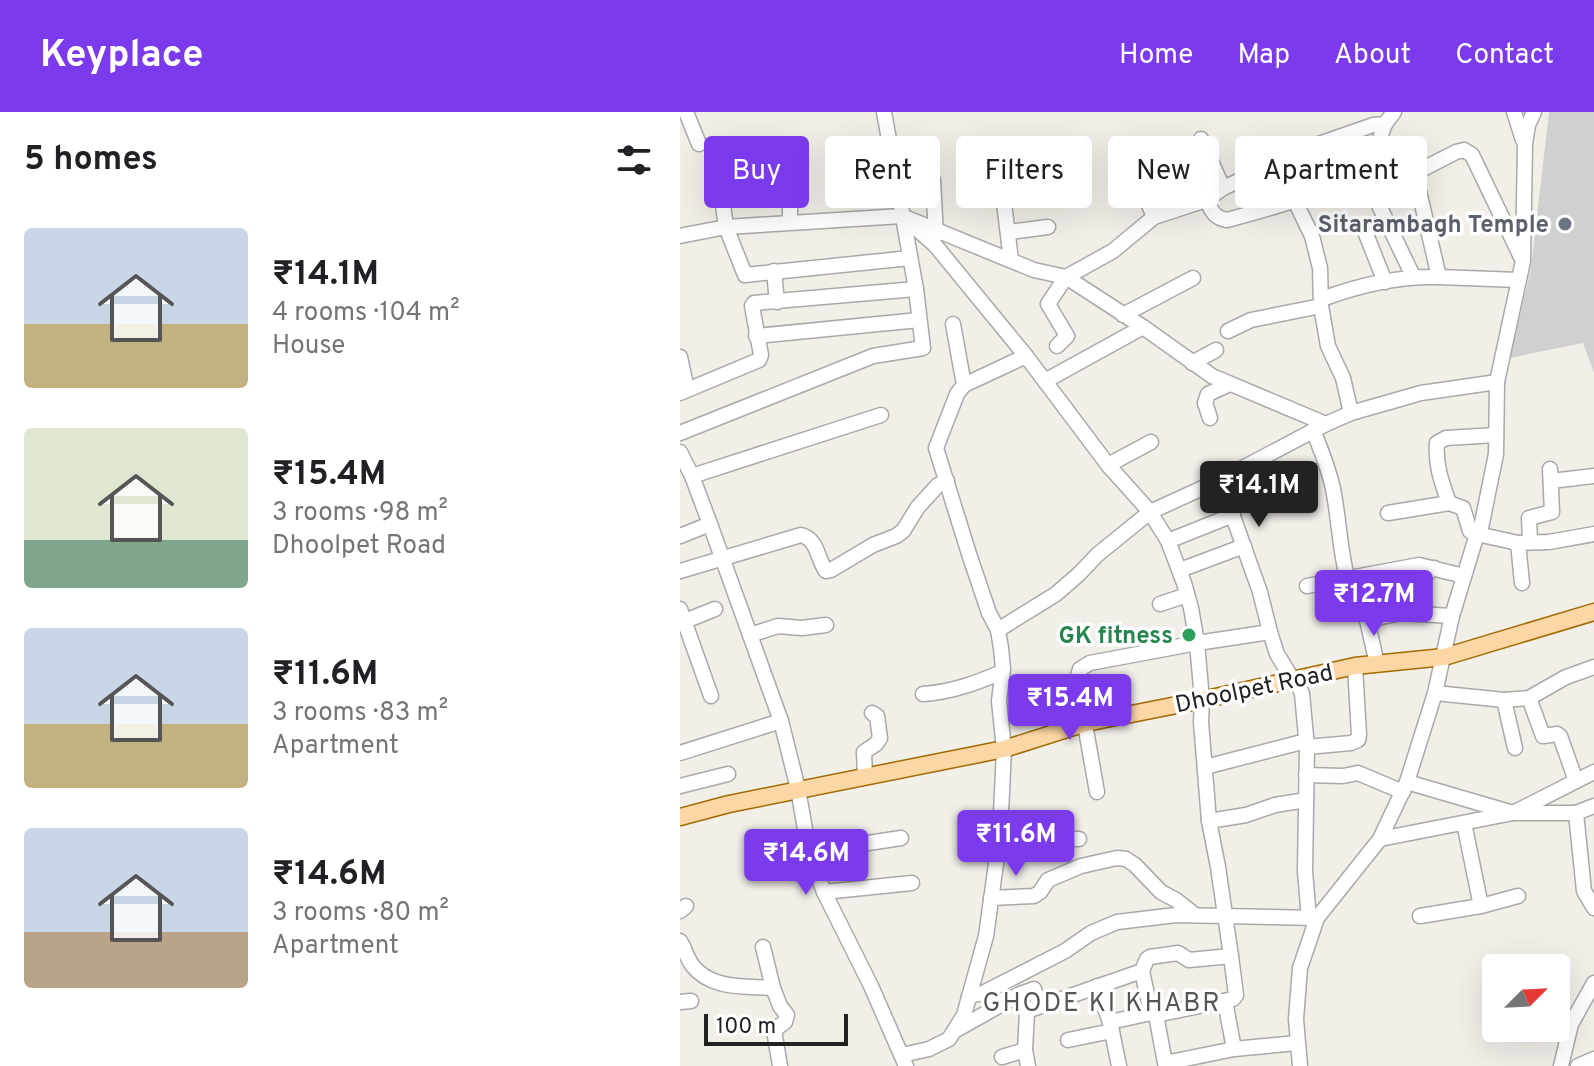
<!DOCTYPE html>
<meta charset="utf-8">
<style>
body{margin:0;font-family:Overpass,sans-serif;background:#f6f6f6;color:#202124;height:100vh;display:flex;flex-direction:column;font-size:30px;white-space:nowrap}
*{box-sizing:border-box;margin:0}
p{font-size:26px;color:#757577}
.icon{flex:none;width:44px;height:44px;fill:none;stroke:currentColor;stroke-width:2;stroke-linecap:round;stroke-linejoin:round}
.map{position:relative;flex:1;overflow:hidden}
.drawer{display:flex;flex-direction:column;background:#fff;width:680px}
.drawer>*{flex:none}
.top-card{position:absolute;left:24px;top:24px;width:760px;height:72px;display:flex;gap:16px}
.needle{width:52px;rotate:66deg}
.buttons{position:absolute;left:802px;top:842px;display:grid;gap:16px}
.buttons a{display:grid;place-items:center;width:88px;height:88px;border-radius:8px;background:#fff;box-shadow:0 8px 32px #0002;font-size:40px}
.scale{position:absolute;left:24px;bottom:20px;width:144px;box-sizing:border-box;padding-left:8px;border:4px solid #222;border-top:0;font-size:22px;line-height:28px;white-space:nowrap;color:#222;-webkit-text-stroke:6px #fff;paint-order:stroke}
.price{position:absolute;translate:-50% -68px;padding:0 18px;border-radius:8px;background:#7c3aed;color:#fff;font-size:26px;line-height:52px;filter:drop-shadow(0 2px 4px #0008)}
.price::after{content:'';position:absolute;left:50%;top:48px;width:24px;height:18px;margin-left:-12px;background:inherit;clip-path:polygon(0 0,100% 0,50% 100%)}
.price.current{background:#222;color:#fff}
ul{padding:0;list-style:none}
li{display:flex;align-items:center;gap:24px;height:200px;padding:0 24px}
li span{display:grid;place-items:center;flex:none;width:224px;height:160px;border-radius:8px;color:#555}
li>.icon{margin-inline-start:auto}
span .icon{width:96px;height:96px;fill:#fffc;stroke-width:1}
li b{font-size:34px}
h2{display:flex;justify-content:space-between;align-items:center;height:96px;padding:0 24px;font-size:34px}
.pill{padding:0 28px;border-radius:8px;background:#fff;box-shadow:0 8px 32px #0002;font-size:28px;line-height:72px}
.pill.current{background:#7c3aed;color:#fff}
header{display:flex;align-items:center;gap:48px;box-sizing:border-box;height:112px;padding:0 40px;background:#7c3aed;color:#fff}
header strong{font-size:38px}
nav{display:flex;gap:44px;margin-inline-start:auto;font-size:28px}
main{display:flex;flex:1;min-height:0}
.map>svg:first-child{display:block}
</style>
<header>
<strong>Keyplace</strong>
<nav><a>Home</a><a>Map</a><a>About</a><a>Contact</a></nav>
</header>
<main>
<section class="drawer">
<h2>5 homes<svg class="icon" aria-label="filters" viewBox="0 0 24 24"><path d="M4 7h16M4 17h16"/><circle cx="9" cy="7" r="2"/><circle cx="15" cy="17" r="2"/></svg></h2>
<ul>
<li><span style="background:linear-gradient(#c9d6e8 60%,#c2b280 0)"><svg class="icon" aria-label="home" viewBox="0 0 24 24"><path d="M3 11l9-7 9 7M6 9v11h12V9"/></svg></span><div><b>₹14.1M</b><p>4 rooms · 104 m²</p><p>House</p></div></li>
<li><span style="background:linear-gradient(#dfe7d0 70%,#7fa58c 0)"><svg class="icon" aria-label="home" viewBox="0 0 24 24"><path d="M3 11l9-7 9 7M6 9v11h12V9"/></svg></span><div><b>₹15.4M</b><p>3 rooms · 98 m²</p><p>Dhoolpet Road</p></div></li>
<li><span style="background:linear-gradient(#c9d6e8 60%,#c2b280 0)"><svg class="icon" aria-label="home" viewBox="0 0 24 24"><path d="M3 11l9-7 9 7M6 9v11h12V9"/></svg></span><div><b>₹11.6M</b><p>3 rooms · 83 m²</p><p>Apartment</p></div></li>
<li><span style="background:linear-gradient(#c9d6e8 65%,#b9a48a 0)"><svg class="icon" aria-label="home" viewBox="0 0 24 24"><path d="M3 11l9-7 9 7M6 9v11h12V9"/></svg></span><div><b>₹14.6M</b><p>3 rooms · 80 m²</p><p>Apartment</p></div></li>
</ul>
</section>
<div class="map">
<svg width="914" height="954" viewBox="0 0 914 954">
<rect width="100%" height="100%" fill="#f2efe9"/>
<path fill="#d0d0d0" d="M869,0h45v261l-11,-30 -73,15 21,-90z"/>
<g fill="none" stroke-linecap="round" stroke-linejoin="round">
<defs>
<g id="minor">
<path d="M6,0l13,32"/>
<path d="M834,0l9,28"/>
<path d="M521,27l22,49"/>
<path d="M38,56l8,59 19,48 165,-17"/>
<path d="M682,58l51,106"/>
<path d="M735,62l24,103 79,3"/>
<path d="M253,68l3,55"/>
<path d="M322,75l9,73"/>
<path d="M694,82l82,-42 8,-2 8,5 49,102"/>
<path d="M465,83l9,22"/>
<path d="M526,88c6,11 8,18 21,20 41,-11 82,-22 120,-42 7,-4 16,-7 21,-13 9,-11 12,-29 17,-41"/>
<path d="M615,89l17,35 8,32 1,38 7,40 15,32 8,35"/>
<path d="M110,110v-63"/>
<path d="M231,112l24,21 91,111 82,109 42,47 18,29 16,42 7,25 6,35 5,57 -1,22 8,99 9,46 13,89"/>
<path d="M329,120l39,-5"/>
<path d="M686,122l19,48"/>
<path d="M0,124l46,-9 176,-11 132,54 32,7 77,50 69,49 114,48 25,-11 70,-20 76,-11"/>
<path d="M94,159l3,31"/>
<path d="M642,187c37,-14 78,-23 117,-22"/>
<path d="M443,203l70,-37"/>
<path d="M273,212l11,61"/>
<path d="M548,219l23,-11 70,-14"/>
<path d="M76,224l163,-16"/>
<path d="M377,234l10,-10 -19,-32 18,-27 47,-26 41,-34 52,-17 17,-12 46,-21 21,-13 83,-29 12,-1 9,-12"/>
<path d="M0,245l7,32"/>
<path d="M512,251l24,-13"/>
<path d="M365,269l98,-54"/>
<path d="M0,281l79,-33 2,-5 -9,-49 2,-3 162,-14"/>
<path d="M530,306l-5,-15 3,-9 22,-10"/>
<path d="M633,318c8,20 16,39 20,59 9,43 6,96 34,131l34,-7 51,3"/>
<path d="M0,321l193,-77 50,-8 -7,-59 -32,-177"/>
<path d="M0,340l12,24 18,48 71,197 17,68 11,63 15,40 47,94 35,80"/>
<path d="M428,353l43,-23"/>
<path d="M12,364l189,-61"/>
<path d="M871,369l43,-5"/>
<path d="M769,391c-7,-20 -14,-38 -12,-60l9,-5 50,-3"/>
<path d="M708,401l61,-10 14,5 7,23 7,3 41,9 31,-1 45,-8"/>
<path d="M0,424l30,-12"/>
<path d="M488,429l65,-26"/>
<path d="M850,430l-1,-24 23,-6 -2,-43"/>
<path d="M838,431l4,40"/>
<path d="M500,458l64,-24"/>
<path d="M0,459l121,-36c17,4 16,24 25,36l5,-1 42,-25 23,-9 7,-5 15,-24 20,-22 9,-4"/>
<path d="M627,474l112,-21 45,11"/>
<path d="M480,492l27,-9"/>
<path d="M0,497l31,87"/>
<path d="M721,501c0,-22 17,-33 33,-45"/>
<path d="M687,508l10,44"/>
<path d="M0,511l35,-14"/>
<path d="M318,518l58,-36 23,-20 18,-19 53,-43 70,-32 106,-56"/>
<path d="M590,520l7,22 16,26 6,5 3,9 5,53 -2,124 4,48"/>
<path d="M70,523l28,-9 24,2 24,-3"/>
<path d="M755,581l69,7 25,-2 37,-21 28,-10"/>
<path d="M243,582c29,-2 53,-11 79,-22"/>
<path d="M849,586l14,38 14,-2 3,2 16,45"/>
<path d="M824,588l11,48"/>
<path d="M627,635l44,-4 7,-3 1,-5 -4,-69"/>
<path d="M0,641l101,-32"/>
<path d="M525,655l101,-26"/>
<path d="M626,663l37,1 15,-3 45,19"/>
<path d="M185,664l-1,-24 12,-8 4,-6 -3,-22 -5,-3"/>
<path d="M727,670l106,31 81,-41"/>
<path d="M0,674l48,-12"/>
<path d="M417,680l-19,-107v-9l2,-7 10,-6 107,-20 73,-11 -10,-40 -40,-112"/>
<path d="M914,694l-18,7 8,78 10,17"/>
<path d="M529,709l37,-6 29,-10 31,-5"/>
<path d="M784,711l17,83"/>
<path d="M320,723l79,4"/>
<path d="M700,727l133,-26h63"/>
<path d="M129,740l92,-14"/>
<path d="M144,780l88,-9"/>
<path d="M311,786l43,-2 6,-4 8,-12 33,-14 36,-8 9,1 9,6 26,27 15,8 19,15"/>
<path d="M0,799l6,-5"/>
<path d="M740,804l61,-10 37,-10"/>
<path d="M0,829c5,8 7,17 12,24 19,25 53,21 81,23l-10,-41"/>
<path d="M462,859l9,42"/>
<path d="M417,874l13,36"/>
<path d="M93,876l7,18 7,9 -2,7 -11,8 6,36"/>
<path d="M289,884l14,-3 82,-42 26,-18 26,-11 59,-7 141,3"/>
<path d="M545,889l9,48"/>
<path d="M0,890l11,-1"/>
<path d="M276,918l64,-36 14,-5 6,17"/>
<path d="M388,928l44,-9"/>
<path d="M345,938l2,-39 115,-40 5,-12 3,-2 28,-4 11,7 42,-4 5,39 -3,4 -77,16"/>
<path d="M222,943l27,-6 20,-10 15,-24 22,-79 14,-101 4,-86 -5,-48 4,-32 -2,-21 -3,-18 -9,-17 -19,-56 -34,-109 21,-54 7,-9 62,-29"/>
<path d="M322,945l23,-7 3,16"/>
<path d="M439,954l-9,-44 41,-9 5,2 9,48 69,-14 63,-6"/>
<path d="M620,954l-4,-47 4,-51 17,-50 63,-79 27,-57 28,-89 17,-77 25,-82 4,-6 15,-74 1,-72 26,-121 2,-117 3,-19 6,-13"/>
<path d="M881,954l10,-42 23,-41"/>
<path d="M898,954l16,-7"/>
</g>
<path id="major" d="M0,705l49,-13 275,-55 82,-26 116,-23 153,-34 89,-9 150,-45"/>
</defs>
<use href="#minor" stroke="#a9a9a9" stroke-width="17"/>
<use href="#major" stroke="#a06b00" stroke-width="19"/>
<use href="#minor" stroke="#fff" stroke-width="14"/>
<use href="#major" stroke="#fcd6a4" stroke-width="16"/>
</g>
<circle fill="#6b7280" stroke="#fff" stroke-width="3" cx="885" cy="112" r="8"/>
<circle fill="#2e9e5b" stroke="#fff" stroke-width="3" cx="509" cy="523" r="8"/>
<g text-anchor="middle" stroke-width="7" stroke-linejoin="round" paint-order="stroke">
<g font-size="24" font-weight="bold" fill="#5b616d" stroke="#fff" text-anchor="end">
<text x="869" y="120">Sitarambagh Temple</text>
</g>
<g font-size="24" font-weight="bold" fill="#27864d" stroke="#fff" text-anchor="end">
<text x="493" y="531">GK fitness</text>
</g>
<g font-size="24" fill="#222" stroke="#fff">
<text transform="translate(574 576) rotate(-12)" y="8">Dhoolpet Road</text>
</g>
<g font-size="26" letter-spacing="2" fill="#555" stroke="#fff">
<text x="422" y="899">GHODE KI KHABR</text>
</g>
</g>
</svg>
<div class="buttons">
<a><svg class="needle" viewBox="-14 -14 28 28"><path d="M0-13l5 13h-10z" fill="#e53935"/><path d="M0 13l5-13h-10z" fill="#757577"/></svg></a>
</div>
<div class="scale">100 m</div>
<b class="price current" style="left:579px;top:417px">₹14.1M</b>
<b class="price" style="left:694px;top:526px">₹12.7M</b>
<b class="price" style="left:390px;top:630px">₹15.4M</b>
<b class="price" style="left:336px;top:766px">₹11.6M</b>
<b class="price" style="left:126px;top:785px">₹14.6M</b>
<div class="top-card">
<a class="pill current">Buy</a>
<a class="pill">Rent</a>
<a class="pill">Filters</a>
<a class="pill">New</a>
<a class="pill">Apartment</a>
</div>
</div>
</main>
